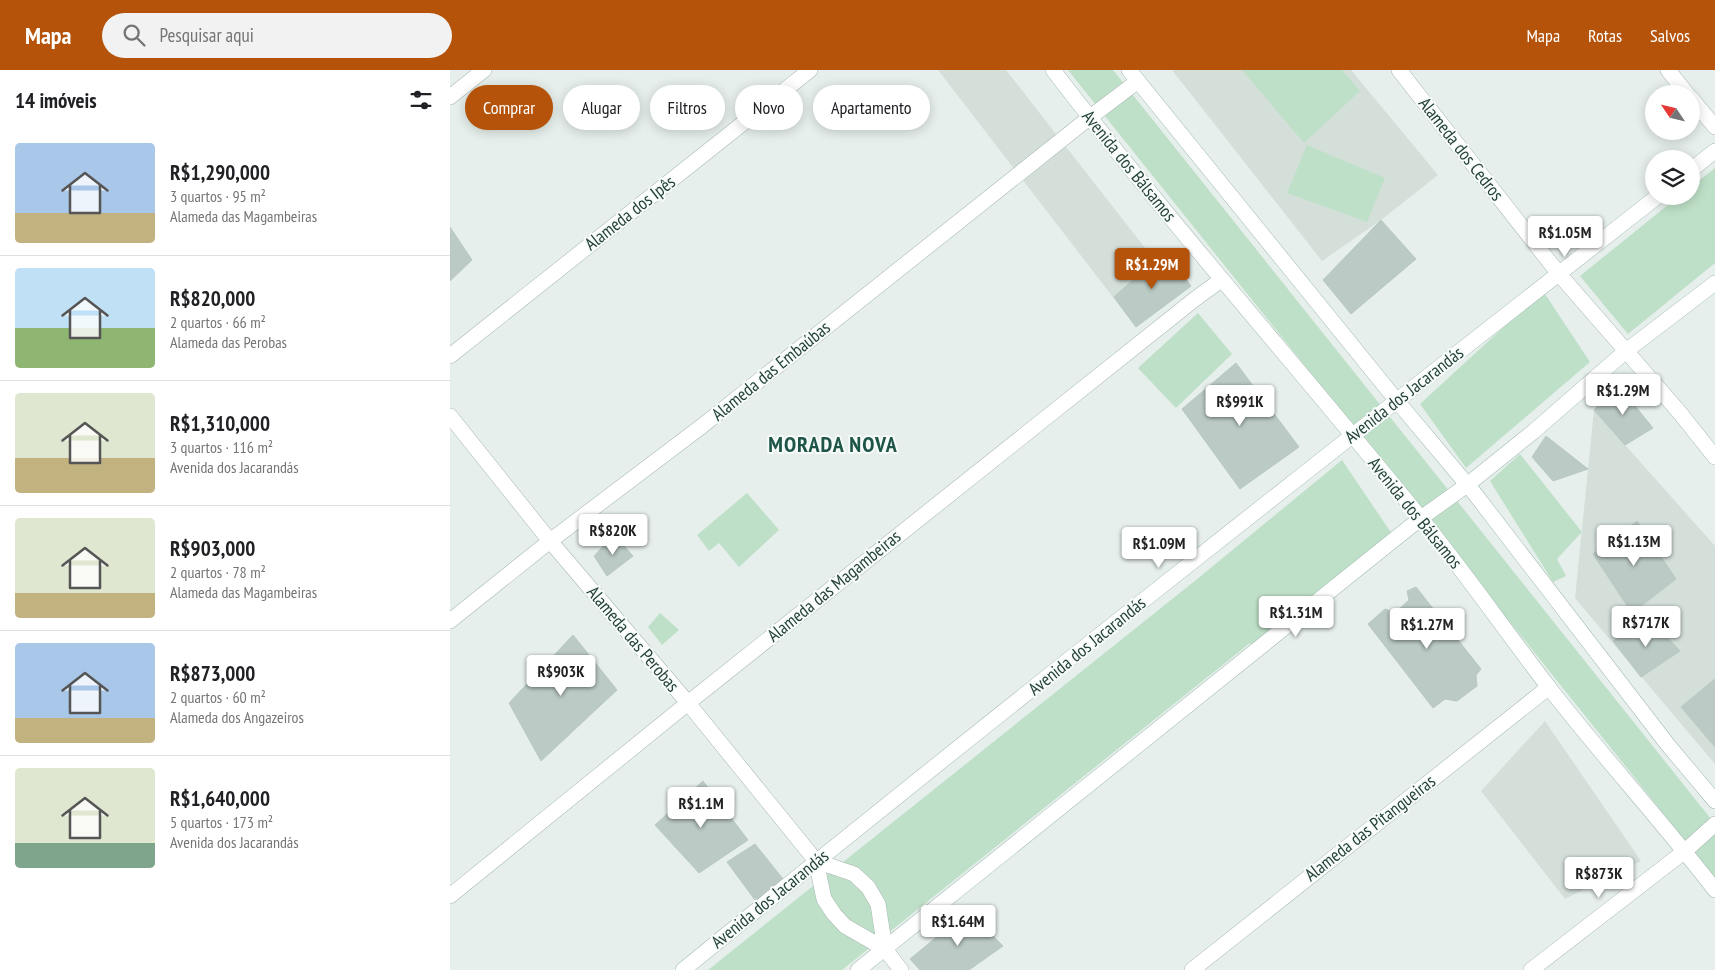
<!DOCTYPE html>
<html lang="pt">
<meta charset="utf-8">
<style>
body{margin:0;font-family:"PT Sans Narrow",sans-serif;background:#f2f2f2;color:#202124;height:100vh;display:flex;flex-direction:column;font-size:19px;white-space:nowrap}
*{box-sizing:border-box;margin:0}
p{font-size:16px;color:#757577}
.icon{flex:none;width:28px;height:28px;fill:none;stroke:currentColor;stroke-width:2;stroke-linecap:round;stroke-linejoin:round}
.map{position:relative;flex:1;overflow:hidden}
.side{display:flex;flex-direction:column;background:#fff;width:450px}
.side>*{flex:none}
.guide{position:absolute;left:15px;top:15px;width:475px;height:45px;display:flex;gap:10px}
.needle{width:32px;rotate:305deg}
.tools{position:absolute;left:1195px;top:15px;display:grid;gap:10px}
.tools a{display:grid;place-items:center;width:55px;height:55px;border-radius:50%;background:#fff;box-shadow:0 2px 12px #0003;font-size:25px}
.price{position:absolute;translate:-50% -42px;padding:0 11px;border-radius:5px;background:#fff;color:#222;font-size:16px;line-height:32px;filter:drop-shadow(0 1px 2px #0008)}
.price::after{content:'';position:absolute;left:50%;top:30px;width:15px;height:11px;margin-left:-8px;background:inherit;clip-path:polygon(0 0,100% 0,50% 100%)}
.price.current{background:#b45309;color:#fff}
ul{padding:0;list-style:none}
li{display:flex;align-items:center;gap:15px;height:125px;padding:0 15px}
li+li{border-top:1px solid #e0e0e0}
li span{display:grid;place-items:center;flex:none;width:140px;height:100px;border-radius:5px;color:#555}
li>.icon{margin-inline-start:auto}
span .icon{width:60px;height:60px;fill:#fffc;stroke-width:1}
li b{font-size:21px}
h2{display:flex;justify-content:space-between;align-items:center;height:60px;padding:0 15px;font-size:21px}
.pill{padding:0 18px;border-radius:22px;background:#fff;box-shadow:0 2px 12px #0003;font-size:18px;line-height:45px}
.pill.current{background:#b45309;color:#fff}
header{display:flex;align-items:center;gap:30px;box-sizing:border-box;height:70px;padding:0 25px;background:#b45309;color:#fff}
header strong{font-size:24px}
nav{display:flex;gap:28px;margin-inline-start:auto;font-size:18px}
.search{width:350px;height:45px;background:#f2f2f2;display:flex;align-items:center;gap:12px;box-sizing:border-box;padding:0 18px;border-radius:28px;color:#757577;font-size:19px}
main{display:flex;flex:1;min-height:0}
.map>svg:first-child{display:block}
</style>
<header>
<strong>Mapa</strong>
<div class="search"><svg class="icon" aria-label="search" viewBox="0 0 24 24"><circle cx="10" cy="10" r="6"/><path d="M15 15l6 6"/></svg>Pesquisar aqui</div>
<nav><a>Mapa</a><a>Rotas</a><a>Salvos</a></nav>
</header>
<main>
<section class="side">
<h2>14 imóveis<svg class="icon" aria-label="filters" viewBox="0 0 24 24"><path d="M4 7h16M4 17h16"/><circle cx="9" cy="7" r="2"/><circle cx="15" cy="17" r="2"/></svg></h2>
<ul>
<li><span style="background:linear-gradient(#a9c7e8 70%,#c2b280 0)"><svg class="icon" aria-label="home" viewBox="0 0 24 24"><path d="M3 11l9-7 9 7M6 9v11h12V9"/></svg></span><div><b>R$1,290,000</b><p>3 quartos · 95 m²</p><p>Alameda das Magambeiras</p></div></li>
<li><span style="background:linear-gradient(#bfe0f5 60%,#8fb573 0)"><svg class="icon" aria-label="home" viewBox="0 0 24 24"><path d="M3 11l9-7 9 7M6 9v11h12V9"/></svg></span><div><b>R$820,000</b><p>2 quartos · 66 m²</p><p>Alameda das Perobas</p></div></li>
<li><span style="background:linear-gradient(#dfe7d0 65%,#c2b280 0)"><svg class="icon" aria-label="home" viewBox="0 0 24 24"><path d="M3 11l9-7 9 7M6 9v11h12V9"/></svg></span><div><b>R$1,310,000</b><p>3 quartos · 116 m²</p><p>Avenida dos Jacarandás</p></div></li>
<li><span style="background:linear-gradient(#dfe7d0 75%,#c2b280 0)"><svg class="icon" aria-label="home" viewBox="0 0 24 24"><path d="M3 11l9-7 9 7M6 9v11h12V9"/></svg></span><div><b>R$903,000</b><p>2 quartos · 78 m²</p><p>Alameda das Magambeiras</p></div></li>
<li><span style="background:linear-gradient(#a9c7e8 75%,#c2b280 0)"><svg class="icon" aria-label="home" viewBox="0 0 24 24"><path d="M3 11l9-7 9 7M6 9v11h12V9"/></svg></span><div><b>R$873,000</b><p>2 quartos · 60 m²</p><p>Alameda dos Angazeiros</p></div></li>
<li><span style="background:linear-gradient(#dfe7d0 75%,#7fa58c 0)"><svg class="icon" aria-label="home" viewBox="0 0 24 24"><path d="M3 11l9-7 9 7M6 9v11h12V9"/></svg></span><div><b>R$1,640,000</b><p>5 quartos · 173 m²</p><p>Avenida dos Jacarandás</p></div></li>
</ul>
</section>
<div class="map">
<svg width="1265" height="900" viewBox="0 0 1265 900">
<rect width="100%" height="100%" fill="#e6efeb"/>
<g fill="#d4dfda">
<path d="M488,0h68l175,224 -45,33z"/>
<path d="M722,0h179l87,105 -57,45 -59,41z"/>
<path d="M1144,340l121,136v218l-140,-166z"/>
<path d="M1095,651l96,140 -76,38 -84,-108z"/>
</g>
<g fill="#bfe0c8">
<path d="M618,0h45l602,754v54z"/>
<path d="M792,0h100l18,21 -56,52z"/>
<path d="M857,75l78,33 -18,44 -80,-29z"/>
<path d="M1265,98v95l-87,71 -48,-58 99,-80h12v-9z"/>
<path d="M1093,221l47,71 -124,106 -46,-64z"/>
<path d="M748,243l34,41 -56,54 -38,-40z"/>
<path d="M1070,384l62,78 -25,27 9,17 -13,6 -63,-101z"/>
<path d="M892,390l50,74 -138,113 -4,-4 -408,327h-134l488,-390z"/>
<path d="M297,423l32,37 -40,37 -20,-24 -10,8 -12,-16z"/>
<path d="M210,543l19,17 -17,15 -14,-18z"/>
</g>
<g fill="#bbcac4" stroke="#b8c9c2">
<path d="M931,150l35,39 -65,55 -28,-34z"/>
<path d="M0,157l22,33 -22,21z"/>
<path d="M715,181l26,35 -55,41 -22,-30z"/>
<path d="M786,293l63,84 -59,42 -58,-80z"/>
<path d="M1168,315l35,43 -28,17 -31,-35z"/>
<path d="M1096,366l42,33 -35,12 -21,-24z"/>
<path d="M1187,451l39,58 -44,34 -39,-59z"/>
<path d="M164,465l19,21 -26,20 -13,-20z"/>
<path d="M966,517l65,82 -5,6 1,11 -20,15 -12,-2 -12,9 -65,-84 17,-15 10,4 14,-13 -2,-9z"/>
<path d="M1201,550l29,31 -39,26 -28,-36z"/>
<path d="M123,565l44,55 -76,71 -32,-58z"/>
<path d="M1265,609v68l-34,-40z"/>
<path d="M253,711l45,59 -49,33 -44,-48z"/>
<path d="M305,774l32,40 -29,20 -31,-42z"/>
<path d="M518,841l35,35 -34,24h-49l-10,-11z"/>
</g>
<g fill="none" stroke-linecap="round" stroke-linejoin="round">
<defs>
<g id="street">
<path d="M949,0l160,204 121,139 35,44"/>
<path d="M1218,0l19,24"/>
<path d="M0,27l34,-27"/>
<path d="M1241,28l24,29"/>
<path d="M0,286l360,-286"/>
<path d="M0,346l100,125 138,162 128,158 8,38 10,15 11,12 40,23 16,21"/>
<path d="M0,551l100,-80 152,-115 387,-308 49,-37"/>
<path d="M366,791l38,13 14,13 10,17 7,45"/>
<path d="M0,826l238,-193 507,-404 26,-19"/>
<path d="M742,900l357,-283"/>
<path d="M1081,900l154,-119 30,-27"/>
</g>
<g id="secondary">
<path d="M603,0c117,153 245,297 366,446 45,55 85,113 128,169 54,70 114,135 168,205"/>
<path d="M679,0l268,331 78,93 193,251 47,56"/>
<path d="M1241,100l24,-19"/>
<path d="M233,900c321,-262 648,-518 975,-774"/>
<path d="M408,900l563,-452 46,-33 66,-53 93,-81 89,-68"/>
</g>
</defs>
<use href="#street" stroke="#a8b8b2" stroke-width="16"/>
<use href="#secondary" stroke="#a4bbb3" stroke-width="16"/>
<use href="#street" stroke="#fff" stroke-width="15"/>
<use href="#secondary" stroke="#fff" stroke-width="15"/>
</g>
<g text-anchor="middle" stroke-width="4" stroke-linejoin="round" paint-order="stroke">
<g font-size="18" fill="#24423a" stroke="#f7fbf9">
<text transform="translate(1011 79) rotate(52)" y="6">Alameda dos Cedros</text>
<text transform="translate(679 96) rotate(51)" y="6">Avenida dos Bálsamos</text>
<text transform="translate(180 143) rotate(-38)" y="6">Alameda dos Ipês</text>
<text transform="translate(321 301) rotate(-39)" y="6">Alameda das Embaúbas</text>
<text transform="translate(954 325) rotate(-38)" y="6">Avenida dos Jacarandás</text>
<text transform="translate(965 443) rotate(51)" y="6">Avenida dos Bálsamos</text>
<text transform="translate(384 516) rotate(-39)" y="6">Alameda das Magambeiras</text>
<text transform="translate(183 569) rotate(50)" y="6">Alameda das Perobas</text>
<text transform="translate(637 576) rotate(-39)" y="6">Avenida dos Jacarandás</text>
<text transform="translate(920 758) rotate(-38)" y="6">Alameda das Pitangueiras</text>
<text transform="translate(320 829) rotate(-39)" y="6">Avenida dos Jacarandás</text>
</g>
<g font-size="22" font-weight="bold" letter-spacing="1" fill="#1f5548" stroke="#f7fbf9">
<text x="383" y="382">MORADA NOVA</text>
</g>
</g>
</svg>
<div class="tools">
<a><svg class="needle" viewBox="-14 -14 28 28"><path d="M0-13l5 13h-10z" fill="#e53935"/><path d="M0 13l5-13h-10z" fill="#757577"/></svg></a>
<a><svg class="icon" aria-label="layers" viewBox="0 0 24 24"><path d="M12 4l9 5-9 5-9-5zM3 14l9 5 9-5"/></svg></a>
</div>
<b class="price" style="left:1115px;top:188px">R$1.05M</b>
<b class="price current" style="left:702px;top:220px">R$1.29M</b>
<b class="price" style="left:1173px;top:346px">R$1.29M</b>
<b class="price" style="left:790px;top:357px">R$991K</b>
<b class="price" style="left:163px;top:486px">R$820K</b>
<b class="price" style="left:1184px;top:497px">R$1.13M</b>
<b class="price" style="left:709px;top:499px">R$1.09M</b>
<b class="price" style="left:846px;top:568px">R$1.31M</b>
<b class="price" style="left:1196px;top:578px">R$717K</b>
<b class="price" style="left:977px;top:580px">R$1.27M</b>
<b class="price" style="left:111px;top:627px">R$903K</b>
<b class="price" style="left:251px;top:759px">R$1.1M</b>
<b class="price" style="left:1149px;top:829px">R$873K</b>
<b class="price" style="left:508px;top:877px">R$1.64M</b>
<div class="guide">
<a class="pill current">Comprar</a>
<a class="pill">Alugar</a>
<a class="pill">Filtros</a>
<a class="pill">Novo</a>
<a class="pill">Apartamento</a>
</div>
</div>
</main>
